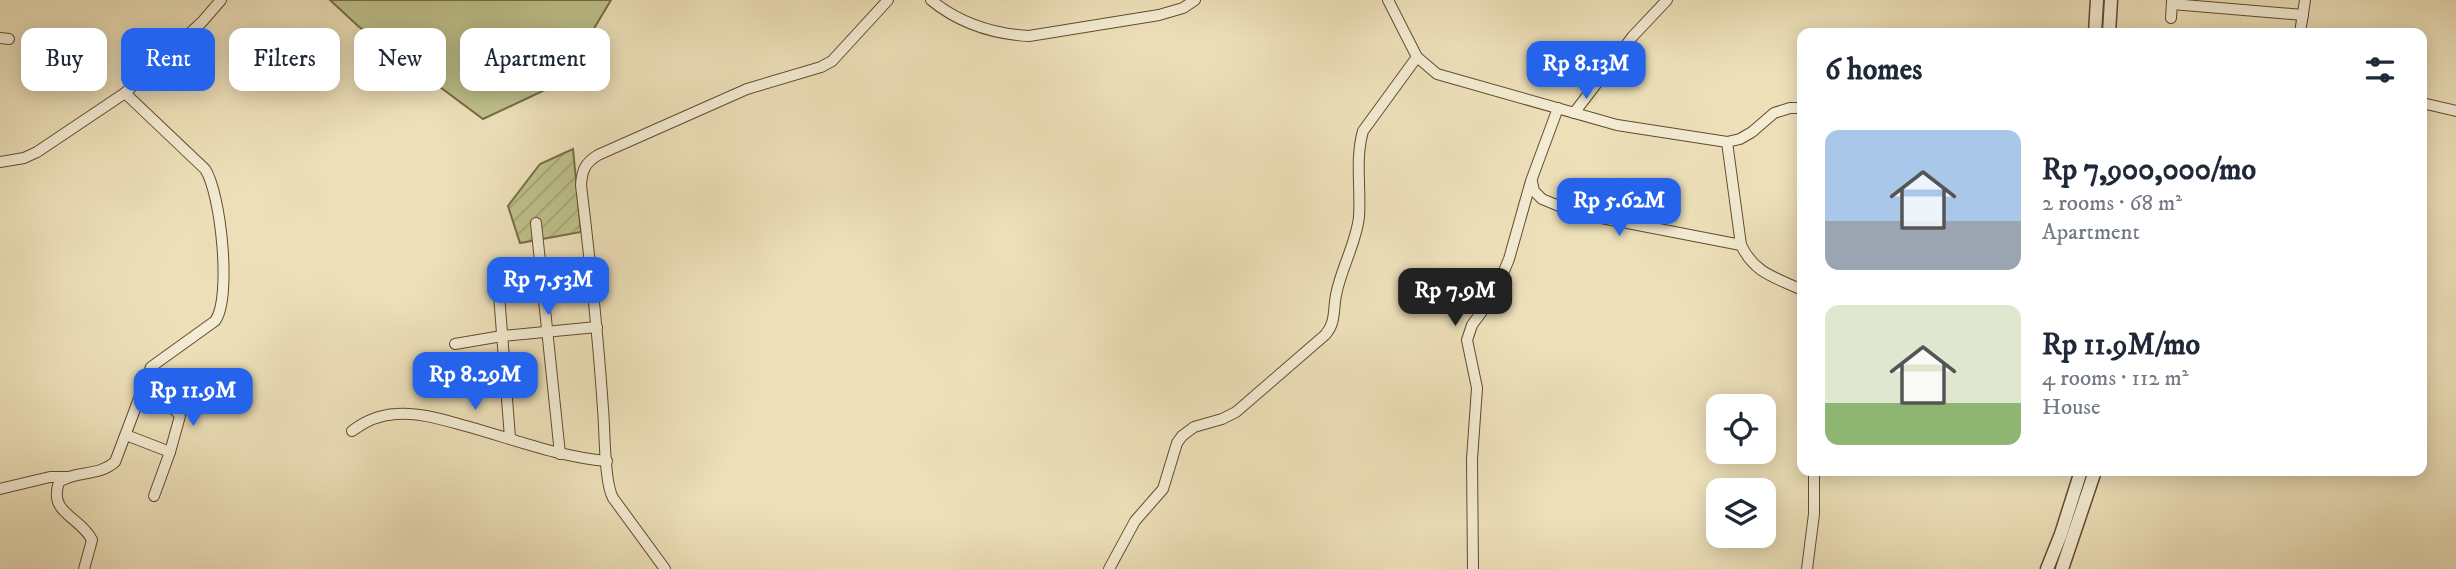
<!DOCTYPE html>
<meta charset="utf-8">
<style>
body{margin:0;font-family:"IM FELL DW Pica",serif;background:#f2f2f3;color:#1f2937;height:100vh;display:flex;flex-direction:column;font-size:26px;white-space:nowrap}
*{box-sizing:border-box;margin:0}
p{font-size:23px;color:#747a83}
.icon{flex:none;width:38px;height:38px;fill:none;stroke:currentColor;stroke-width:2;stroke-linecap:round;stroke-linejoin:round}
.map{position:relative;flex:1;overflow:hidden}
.details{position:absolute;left:1797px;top:28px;width:630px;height:448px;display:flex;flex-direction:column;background:#fff;border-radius:14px;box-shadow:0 4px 18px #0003}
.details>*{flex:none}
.hud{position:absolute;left:21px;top:28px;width:665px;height:63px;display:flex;gap:14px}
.tools{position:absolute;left:1706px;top:394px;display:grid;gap:14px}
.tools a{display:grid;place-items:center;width:70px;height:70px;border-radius:14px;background:#fff;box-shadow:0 4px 18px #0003;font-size:35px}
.price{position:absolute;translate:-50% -60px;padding:0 16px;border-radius:14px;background:#2563eb;color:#fff;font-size:23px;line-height:46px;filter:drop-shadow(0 2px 4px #0008)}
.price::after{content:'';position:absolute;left:50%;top:42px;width:21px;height:16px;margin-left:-10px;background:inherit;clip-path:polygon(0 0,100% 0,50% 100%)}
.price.active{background:#222;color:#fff}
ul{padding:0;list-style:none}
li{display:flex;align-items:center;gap:21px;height:175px;padding:0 28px}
li span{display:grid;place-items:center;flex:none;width:196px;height:140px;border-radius:14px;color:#555}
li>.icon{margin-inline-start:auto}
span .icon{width:84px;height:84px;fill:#fffc;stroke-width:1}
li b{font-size:30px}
h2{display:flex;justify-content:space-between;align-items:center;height:84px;padding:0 28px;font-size:30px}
.chip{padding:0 24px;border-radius:14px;background:#fff;box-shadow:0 4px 18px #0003;font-size:24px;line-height:63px}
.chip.active{background:#2563eb;color:#fff}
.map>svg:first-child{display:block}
</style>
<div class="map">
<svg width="2456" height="569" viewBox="0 0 2456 569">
<defs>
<pattern id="garden-furrows" width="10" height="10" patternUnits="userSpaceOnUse" patternTransform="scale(1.75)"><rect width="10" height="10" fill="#bec18b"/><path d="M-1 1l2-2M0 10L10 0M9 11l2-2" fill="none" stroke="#a4a576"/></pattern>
</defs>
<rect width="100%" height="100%" fill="#ede0b9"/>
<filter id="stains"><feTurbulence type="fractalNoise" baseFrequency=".00286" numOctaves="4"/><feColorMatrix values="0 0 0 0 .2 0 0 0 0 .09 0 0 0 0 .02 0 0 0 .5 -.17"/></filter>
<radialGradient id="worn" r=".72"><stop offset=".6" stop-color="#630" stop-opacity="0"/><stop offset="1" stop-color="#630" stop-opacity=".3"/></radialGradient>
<path fill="#bec18b" stroke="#786d46" stroke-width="2" d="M330,0h281l-49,82 -79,37 -125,-93z"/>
<path fill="url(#garden-furrows)" stroke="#786d46" stroke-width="2" d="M573,149l8,83 -61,11 -12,-37 32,-42z"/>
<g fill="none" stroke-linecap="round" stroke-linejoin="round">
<defs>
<g id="minor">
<path d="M931,0c28,23 62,34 98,36l130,-21 24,-7 12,-8"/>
<path d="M1388,0l29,57 20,17 180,51 110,17 13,-3 12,-7 22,-19 16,-5h12"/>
<path d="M2172,4l131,11"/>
<path d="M2171,18l1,-17"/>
<path d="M2300,33l5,-33"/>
<path d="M0,38l9,1"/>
<path d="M2422,103l34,8"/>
<path d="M1574,113l59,-77 34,-36"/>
<path d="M1727,142l14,103c14,29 34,32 61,45"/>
<path d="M0,162l24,-4 13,-6 88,-59 77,-71 19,-22"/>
<path d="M1532,182l2,9 8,8 34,14 165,32"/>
<path d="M536,223l24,231"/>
<path d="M455,344l47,-8 95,-9"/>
<path d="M443,391l63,-8"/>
<path d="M140,394l35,16 5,6 -10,36 -16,44"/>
<path d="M352,431c13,-10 27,-16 44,-17 23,-2 48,6 70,12 47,13 93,31 141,35"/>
<path d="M126,435l44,17"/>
<path d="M510,438l-12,-157 3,-3 41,-3"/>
<path d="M0,489l50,-12h18"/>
<path d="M84,569l8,-29c-12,-24 -44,-26 -33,-58 17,-12 39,-5 56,-20l36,-95 64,-46c17,-22 6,-128 -10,-152l-80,-76"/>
<path d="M665,569l-52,-71c-9,-16 -8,-68 -10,-89 -5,-75 -13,-149 -22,-224 1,-15 4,-22 17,-30l149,-66 74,-22 11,-6 56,-61"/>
<path d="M1109,569l26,-48 28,-32 14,-46 5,-7 12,-9 28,-8 14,-7 89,-77c11,-12 8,-25 11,-40 5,-27 20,-51 23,-78 2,-28 -4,-58 4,-86l54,-74"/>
<path d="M1473,569l-1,-110 5,-71 -10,-48 5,-15 22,-30 15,-36 22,-78 27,-73"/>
<path d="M1807,569l7,-55v-43"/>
</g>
<g id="tertiary">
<path d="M2095,33l2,-33"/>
<path d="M2109,33l2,-33"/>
<path d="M2047,569l14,-35 20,-63"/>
<path d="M2062,569l33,-98"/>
</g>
</defs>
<use href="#minor" stroke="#624b30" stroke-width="12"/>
<use href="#tertiary" stroke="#624b30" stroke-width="15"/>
<use href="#minor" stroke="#f3ebd2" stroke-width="10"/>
<use href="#tertiary" stroke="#f3ebd2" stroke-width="12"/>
</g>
<rect width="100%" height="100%" filter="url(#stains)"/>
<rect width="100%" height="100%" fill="url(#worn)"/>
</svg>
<div class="tools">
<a><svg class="icon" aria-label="locate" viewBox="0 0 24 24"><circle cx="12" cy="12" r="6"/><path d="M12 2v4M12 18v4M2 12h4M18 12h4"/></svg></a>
<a><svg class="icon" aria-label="layers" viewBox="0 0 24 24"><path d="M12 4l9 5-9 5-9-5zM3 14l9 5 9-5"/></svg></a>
</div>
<b class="price" style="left:1586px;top:101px">Rp 8.13M</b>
<b class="price" style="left:1619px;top:238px">Rp 5.62M</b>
<b class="price" style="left:548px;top:317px">Rp 7.53M</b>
<b class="price active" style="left:1455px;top:328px">Rp 7.9M</b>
<b class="price" style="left:475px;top:412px">Rp 8.29M</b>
<b class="price" style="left:193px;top:428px">Rp 11.9M</b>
<div class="hud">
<a class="chip">Buy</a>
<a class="chip active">Rent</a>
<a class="chip">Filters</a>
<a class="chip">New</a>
<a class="chip">Apartment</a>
</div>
<section class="details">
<h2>6 homes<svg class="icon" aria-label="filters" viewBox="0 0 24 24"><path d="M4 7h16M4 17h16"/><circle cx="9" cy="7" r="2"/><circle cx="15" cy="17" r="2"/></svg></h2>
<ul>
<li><span style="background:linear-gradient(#a9c7e8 65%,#9aa5b1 0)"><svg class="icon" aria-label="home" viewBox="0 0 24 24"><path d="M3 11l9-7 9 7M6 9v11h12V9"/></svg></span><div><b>Rp 7,900,000/mo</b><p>2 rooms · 68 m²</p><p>Apartment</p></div></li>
<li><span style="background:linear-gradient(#dfe7d0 70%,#8fb573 0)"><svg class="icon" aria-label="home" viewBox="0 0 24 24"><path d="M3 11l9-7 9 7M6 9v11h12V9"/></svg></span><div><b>Rp 11.9M/mo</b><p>4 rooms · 112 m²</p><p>House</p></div></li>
</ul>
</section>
</div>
